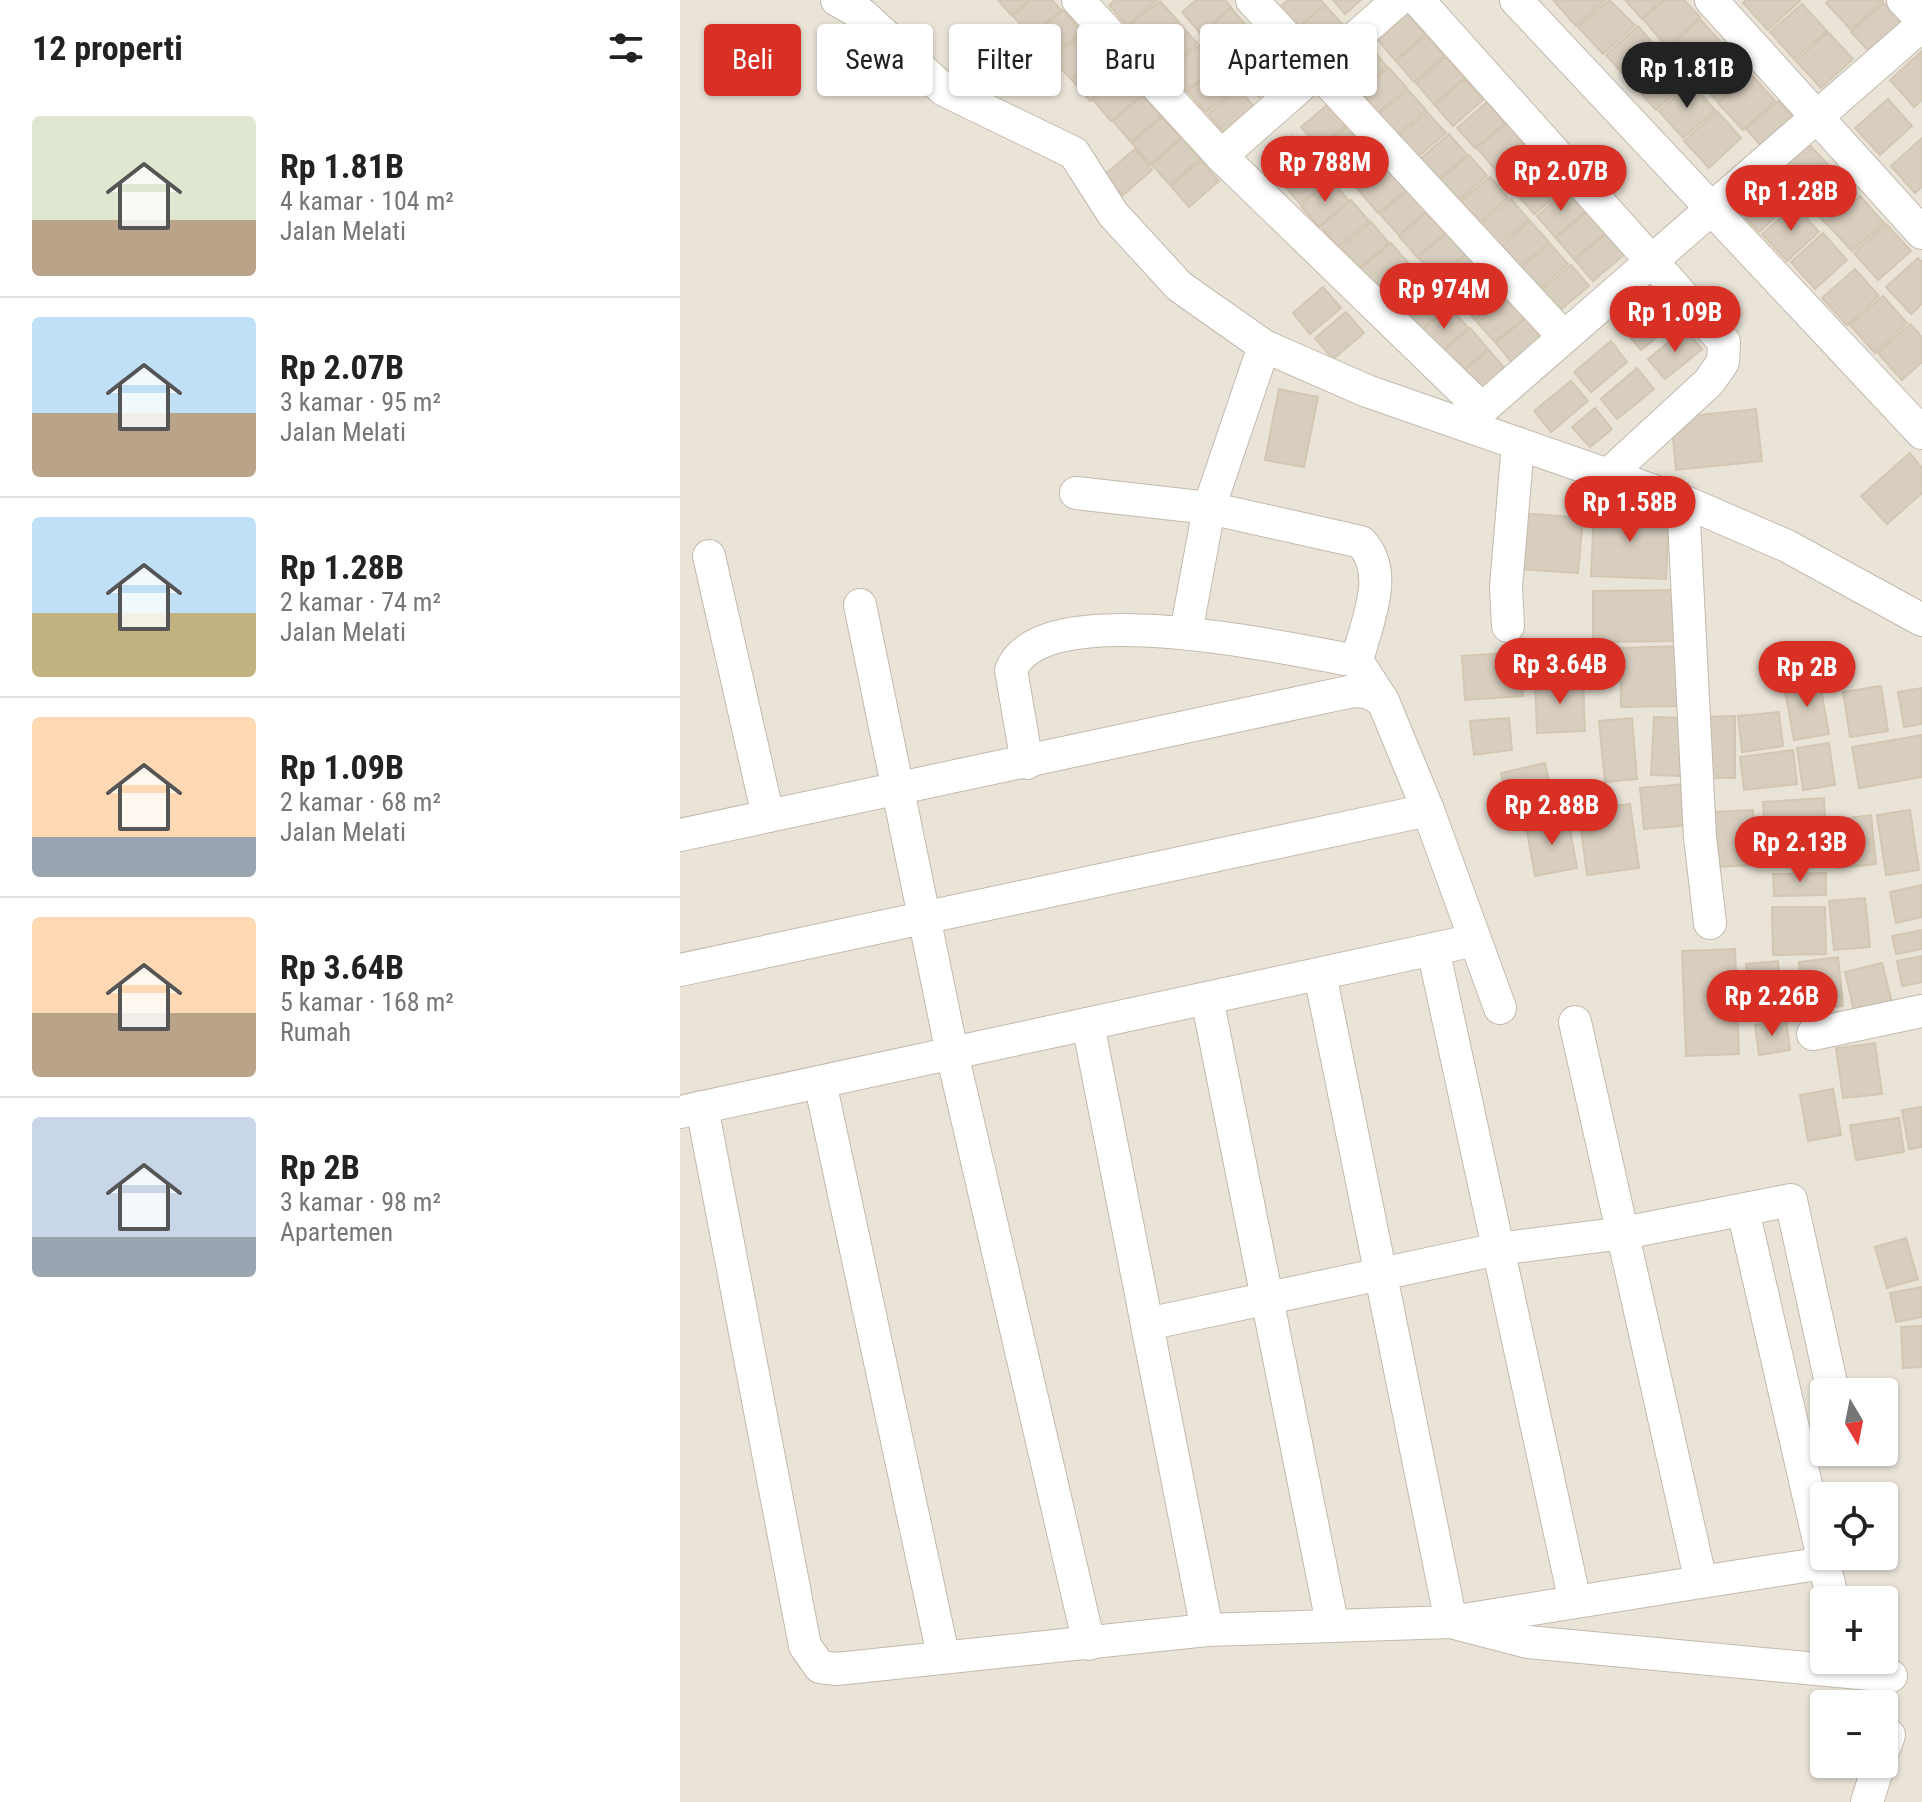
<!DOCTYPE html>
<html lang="id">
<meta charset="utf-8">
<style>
body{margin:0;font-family:"Roboto Condensed",sans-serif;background:#f6f6f6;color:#222;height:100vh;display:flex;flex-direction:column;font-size:30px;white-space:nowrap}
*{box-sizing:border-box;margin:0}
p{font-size:26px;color:#767676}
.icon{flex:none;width:44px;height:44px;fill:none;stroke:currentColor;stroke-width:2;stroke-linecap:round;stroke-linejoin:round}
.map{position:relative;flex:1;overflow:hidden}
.details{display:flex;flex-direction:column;background:#fff;width:680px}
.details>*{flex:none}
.hud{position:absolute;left:24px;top:24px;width:760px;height:72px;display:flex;gap:16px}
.needle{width:52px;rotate:170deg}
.buttons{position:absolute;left:1130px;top:1378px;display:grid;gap:16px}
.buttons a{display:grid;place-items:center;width:88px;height:88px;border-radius:8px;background:#fff;box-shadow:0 2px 6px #0004;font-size:40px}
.price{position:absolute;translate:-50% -68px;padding:0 18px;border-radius:28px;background:#d93025;color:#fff;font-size:26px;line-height:52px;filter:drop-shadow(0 2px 4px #0008)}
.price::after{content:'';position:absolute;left:50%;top:48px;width:24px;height:18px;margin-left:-12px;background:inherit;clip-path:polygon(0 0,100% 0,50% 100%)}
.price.active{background:#222;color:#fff}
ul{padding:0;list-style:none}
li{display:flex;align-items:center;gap:24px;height:200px;padding:0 32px}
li+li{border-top:2px solid #e0e0e0}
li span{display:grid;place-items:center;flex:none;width:224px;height:160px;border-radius:8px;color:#555}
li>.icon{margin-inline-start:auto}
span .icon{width:96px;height:96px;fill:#fffc;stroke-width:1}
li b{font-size:34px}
h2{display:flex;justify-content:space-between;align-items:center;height:96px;padding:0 32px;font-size:34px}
.chip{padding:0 28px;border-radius:8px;background:#fff;box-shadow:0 2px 6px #0004;font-size:28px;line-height:72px}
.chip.active{background:#d93025;color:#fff}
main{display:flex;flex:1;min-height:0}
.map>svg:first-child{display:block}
</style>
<main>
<section class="details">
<h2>12 properti<svg class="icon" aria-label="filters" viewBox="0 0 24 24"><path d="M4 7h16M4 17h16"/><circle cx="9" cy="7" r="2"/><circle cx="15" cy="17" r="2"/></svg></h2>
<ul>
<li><span style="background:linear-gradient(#dfe7d0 65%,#b9a48a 0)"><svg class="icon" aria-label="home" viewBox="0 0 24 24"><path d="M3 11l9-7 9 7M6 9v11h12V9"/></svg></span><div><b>Rp 1.81B</b><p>4 kamar · 104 m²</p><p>Jalan Melati</p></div></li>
<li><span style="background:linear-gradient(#bfe0f5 60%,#b9a48a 0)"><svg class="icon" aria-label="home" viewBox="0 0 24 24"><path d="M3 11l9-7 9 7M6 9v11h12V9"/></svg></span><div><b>Rp 2.07B</b><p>3 kamar · 95 m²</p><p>Jalan Melati</p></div></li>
<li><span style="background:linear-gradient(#bfe0f5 60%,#c2b280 0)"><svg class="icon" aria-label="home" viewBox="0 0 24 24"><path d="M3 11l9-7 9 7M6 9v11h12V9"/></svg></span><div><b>Rp 1.28B</b><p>2 kamar · 74 m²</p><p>Jalan Melati</p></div></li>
<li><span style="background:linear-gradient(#ffd9b3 75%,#9aa5b1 0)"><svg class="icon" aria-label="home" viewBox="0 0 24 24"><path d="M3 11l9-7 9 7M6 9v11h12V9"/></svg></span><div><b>Rp 1.09B</b><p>2 kamar · 68 m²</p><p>Jalan Melati</p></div></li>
<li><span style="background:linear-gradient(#ffd9b3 60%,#b9a48a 0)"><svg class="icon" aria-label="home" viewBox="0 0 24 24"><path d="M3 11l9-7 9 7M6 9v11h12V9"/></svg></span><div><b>Rp 3.64B</b><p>5 kamar · 168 m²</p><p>Rumah</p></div></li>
<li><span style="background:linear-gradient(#c9d6e8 75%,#9aa5b1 0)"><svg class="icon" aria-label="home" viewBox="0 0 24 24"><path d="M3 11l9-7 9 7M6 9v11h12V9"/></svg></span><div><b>Rp 2B</b><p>3 kamar · 98 m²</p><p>Apartemen</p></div></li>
</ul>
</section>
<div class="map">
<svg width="1242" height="1802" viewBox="0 0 1242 1802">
<rect width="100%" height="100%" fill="#f6f2ea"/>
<path fill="#eae4d8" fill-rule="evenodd" d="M0,0h1242v1802h-1242zM1144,1392h60v60h-60zM1144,1496h60v60h-60zM1144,1600h60v60h-60zM1144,1704h60v60h-60z"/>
<g fill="#d8cebf" stroke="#d3c6b2" stroke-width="2">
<path d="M318,0h31l-18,15z"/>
<path d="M351,0h21l9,10 -30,26 -18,-20z"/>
<path d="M435,0h42l-30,26 -18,-21z"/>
<path d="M516,0h29l6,7 -31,26 -18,-21z"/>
<path d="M608,0h33l4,5 -31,25 -18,-20z"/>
<path d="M653,0h28l-16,14z"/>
<path d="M873,0h52l-29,26z"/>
<path d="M929,0l26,25 -32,29 -25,-27z"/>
<path d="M945,0h38l-21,19z"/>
<path d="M984,0h20l16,17 -33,30 -24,-28z"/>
<path d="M1066,0h53l1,1 -32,29 -25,-27z"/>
<path d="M1150,0h52l1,1 -32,29 -25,-27z"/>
<path d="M480,1l18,20 -30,26 -19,-21z"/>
<path d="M1204,3l24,27 -32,29 -25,-27z"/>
<path d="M1122,4l25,27 -33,28 -24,-27z"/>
<path d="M645,5l19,21 -31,26 -18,-21z"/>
<path d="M551,8l18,21 -30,26 -18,-21z"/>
<path d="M383,10l18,21 -30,26 -18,-21z"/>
<path d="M727,13l18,21 -30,26 -18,-21z"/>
<path d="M1020,19l24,27 -31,29 -25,-27z"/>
<path d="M499,23l18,20 -30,27 -19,-21z"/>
<path d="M958,26l24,28 -32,28 -24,-27z"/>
<path d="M571,30l18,21 -30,25 -18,-20z"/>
<path d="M403,32l18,21 -30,26 -19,-20z"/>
<path d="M1148,32l25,27 -32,29 -25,-27z"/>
<path d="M747,35l17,21 -30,26 -18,-21z"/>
<path d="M519,45l18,21 -31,25 -18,-21z"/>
<path d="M690,46l17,21 -30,26 -18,-21z"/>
<path d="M1046,46l24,27 -32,29 -25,-27z"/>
<path d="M591,50l18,21 -30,26 -19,-21z"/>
<path d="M1242,51v49l-8,7 -24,-27z"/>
<path d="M422,54l19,21 -31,26 -18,-21z"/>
<path d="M984,54l25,27 -33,29 -24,-27z"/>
<path d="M766,57l19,21 -31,26 -18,-21z"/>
<path d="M538,66l18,21 -30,25 -18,-20z"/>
<path d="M709,68l18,20 -31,26 -18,-21z"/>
<path d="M1071,74l24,27 -32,29 -25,-27z"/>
<path d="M444,75l17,21 -30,25 -18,-21z"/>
<path d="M785,79l18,21 -30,26 -18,-21z"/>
<path d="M1011,83l24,27 -32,28 -24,-27z"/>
<path d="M558,88l18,21 -30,26 -18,-21z"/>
<path d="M728,90l18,20 -30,26 -18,-21z"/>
<path d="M463,95l18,21 -30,26 -18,-21z"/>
<path d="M1208,99l24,27 -32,29 -25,-27z"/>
<path d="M652,101l18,20 -30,27 -19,-21z"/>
<path d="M1098,101l25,27 -33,28 -24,-27z"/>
<path d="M807,102l18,21 -30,25 -18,-20z"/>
<path d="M1037,111l24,27 -32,30 -25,-27z"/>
<path d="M747,112l19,21 -31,26 -18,-21z"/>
<path d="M482,117l19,21 -31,26 -18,-21z"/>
<path d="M672,122l19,21 -31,26 -18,-21z"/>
<path d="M827,123l18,21 -30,25 -18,-21z"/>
<path d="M769,134l18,21 -30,26 -18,-21z"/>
<path d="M613,136l18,20 -30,27 -18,-21z"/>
<path d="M502,138l18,21 -30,26 -18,-20z"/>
<path d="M1242,138v49l-7,6 -24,-27z"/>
<path d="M1125,140l25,27 -32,28 -25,-27z"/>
<path d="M691,145l19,20 -31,26 -18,-21z"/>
<path d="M848,145l18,21 -31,26 -17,-21z"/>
<path d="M455,149l17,21 -30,26 -18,-21z"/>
<path d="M789,155l18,21 -30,26 -19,-21z"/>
<path d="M633,158l17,21 -30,25 -18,-21z"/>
<path d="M521,161l18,20 -30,26 -18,-21z"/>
<path d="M711,167l18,21 -31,25 -18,-21z"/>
<path d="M1152,167l25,27 -32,29 -24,-27z"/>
<path d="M867,168l18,21 -31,25 -17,-20z"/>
<path d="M1087,176l24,27 -32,29 -25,-27z"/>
<path d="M810,177l18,21 -30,26 -19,-21z"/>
<path d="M651,180l18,21 -30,26 -18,-21z"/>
<path d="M731,188l18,21 -30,26 -19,-21z"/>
<path d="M887,190l19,21 -31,26 -18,-21z"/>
<path d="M1180,196l24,27 -32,28 -25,-27z"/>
<path d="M831,199l18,21 -31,25 -18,-20z"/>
<path d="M671,200l18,21 -31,26 -17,-21z"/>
<path d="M1115,205l24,27 -32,29 -25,-27z"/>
<path d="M750,209l18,21 -31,27 -18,-21z"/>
<path d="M907,212l18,21 -31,26 -18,-21z"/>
<path d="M850,221l19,21 -31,26 -18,-21z"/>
<path d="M691,222l18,21 -30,25 -18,-20z"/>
<path d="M1206,224l25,27 -33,29 -24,-27z"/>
<path d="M769,231l18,21 -30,26 -19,-21z"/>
<path d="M1143,233l24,27 -32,29 -24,-27z"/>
<path d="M926,234l18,21 -31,26 -18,-21z"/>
<path d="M711,243l18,21 -30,25 -19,-20z"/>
<path d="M870,244l18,20 -30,26 -18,-21z"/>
<path d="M788,253l18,21 -30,25 -18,-21z"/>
<path d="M1238,258l4,4v42l-11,10 -25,-27z"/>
<path d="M731,264l18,21 -30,25 -18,-20z"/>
<path d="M891,265l18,21 -31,26 -18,-21z"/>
<path d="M1175,269l24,27 -32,29 -25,-27z"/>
<path d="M808,274l18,21 -31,25 -17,-21z"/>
<path d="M751,285l17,21 -30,27 -18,-21z"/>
<path d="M643,287l18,21 -31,26 -17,-21z"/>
<path d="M827,296l18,21 -30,25 -18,-20z"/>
<path d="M1203,296l24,27 -32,30 -25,-28z"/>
<path d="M981,300l16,20 -36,30 -17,-20z"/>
<path d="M770,307l18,21 -30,26 -19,-21z"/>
<path d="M666,312l18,21 -31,26 -18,-21z"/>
<path d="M846,318l18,21 -31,25 -17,-21z"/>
<path d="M1230,324l12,13v25l-20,18 -24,-27z"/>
<path d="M790,328l18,21 -31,26 -17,-21z"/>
<path d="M1005,329l17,20 -37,30 -17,-20z"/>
<path d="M931,341l16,21 -36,30 -17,-20z"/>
<path d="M809,350l18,21 -31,25 -17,-21z"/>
<path d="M957,368l17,21 -37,30 -16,-20z"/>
<path d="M891,381l17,20 -37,31 -17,-21z"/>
<path d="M599,389l39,8 -14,70 -39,-7z"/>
<path d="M915,408l17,21 -22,18 -18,-20z"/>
<path d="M1076,409l6,52 -86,9 -5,-52z"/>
<path d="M1230,453l12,15v25l-35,31 -26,-28z"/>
<path d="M914,509l75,3 -3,67 -75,-3z"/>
<path d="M841,513l62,5 -5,55 -61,-4z"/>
<path d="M1003,590v51l-90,1v-51z"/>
<path d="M999,646l2,60 -60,1 -1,-59z"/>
<path d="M840,652l3,44 -58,4 -3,-44z"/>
<path d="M1139,678l10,56 -35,6 -10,-55z"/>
<path d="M903,680l2,51 -48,2 -2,-51z"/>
<path d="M1201,686l7,45 -38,6 -7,-45z"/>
<path d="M1242,688v36l-18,3 -6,-35z"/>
<path d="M1099,712l4,34 -41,6 -4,-36z"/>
<path d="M1055,716v62h-32v-61z"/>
<path d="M974,717l30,1 -3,58 -30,-1z"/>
<path d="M829,718l3,32 -38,5 -4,-34z"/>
<path d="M952,718l5,61 -32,3 -6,-61z"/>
<path d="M1242,735v42l-63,11 -7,-41z"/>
<path d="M1149,743l6,42 -32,5 -6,-42z"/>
<path d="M1113,750l4,34 -53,6 -4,-33z"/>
<path d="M865,763l9,41 -44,9 -9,-40z"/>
<path d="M1005,784l4,41 -45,4 -4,-41z"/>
<path d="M1144,798l3,54 -61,4 -3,-54z"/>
<path d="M950,804l9,64 -52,7 -8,-64z"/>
<path d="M1073,810l3,55 -41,2 -2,-55z"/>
<path d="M1230,810l9,60 -33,5 -9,-60z"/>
<path d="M1191,815l5,49 -39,4 -6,-48z"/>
<path d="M888,818l9,50 -42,8 -9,-50z"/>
<path d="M1146,873v22l-52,1 -1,-22z"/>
<path d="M1242,885v32l-26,6 -6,-31z"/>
<path d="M1185,898l5,49 -36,3 -5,-49z"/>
<path d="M1092,907h53l1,47 -53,1z"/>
<path d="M1242,930v19l-26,5 -4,-18z"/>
<path d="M1055,949l4,105 -53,2 -4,-105z"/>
<path d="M1242,956v26l-20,4 -5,-25z"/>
<path d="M1158,957l5,49 -39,4 -5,-48z"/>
<path d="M1098,961l5,52 -32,3 -5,-52z"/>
<path d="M1202,963l11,43 -38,9 -10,-43z"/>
<path d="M1106,1020l4,30 -31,5 -4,-30z"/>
<path d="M1195,1043l7,51 -39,4 -7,-50z"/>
<path d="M1153,1089l8,46 -33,6 -8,-46z"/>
<path d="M1242,1107v40l-13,2 -7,-39z"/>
<path d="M1219,1118l5,34 -48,8 -6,-35z"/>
<path d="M1226,1238l12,41 -31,9 -12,-41z"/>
<path d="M1242,1287v30l-26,5 -6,-29z"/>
<path d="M1242,1326v41l-19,1 -2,-41z"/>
</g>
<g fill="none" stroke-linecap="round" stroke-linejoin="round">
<defs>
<g id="minor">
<path d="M157,0l26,15 81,75 130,63 39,61 66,72 85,60 103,45 316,110 104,45 135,74"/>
<path d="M398,0l143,156 261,253 440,-384"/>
<path d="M572,0l312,337"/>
<path d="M738,0l306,342 -1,20 -14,20 -100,92"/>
<path d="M836,0l406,433"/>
<path d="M1031,0l211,233"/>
<path d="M1223,0l19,20"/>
<path d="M541,156l177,-156"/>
<path d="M396,493l133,15 152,34c30,32 5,81 -4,119"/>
<path d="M1003,501l17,336 10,86"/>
<path d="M29,556l59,260"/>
<path d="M180,605l92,448 137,591"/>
<path d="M828,626l-2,-39 12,-143"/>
<path d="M506,633l23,-125 55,-162"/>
<path d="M347,763l-16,-93c32,-78 279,-20 346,-9l26,40 45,109 72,198"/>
<path d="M0,835l673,-144 15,1 15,9"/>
<path d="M753,949l142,653"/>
<path d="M0,970l748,-160"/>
<path d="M640,974l131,648 77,20 363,34"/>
<path d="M527,998l125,625"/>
<path d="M408,1024l119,606"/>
<path d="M1133,1034l109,-23"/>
<path d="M140,1082l123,573"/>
<path d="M22,1107l103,539 15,21 17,2 370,-39 244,-8 250,-40 -126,-560"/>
<path d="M0,1112l795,-172"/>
<path d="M467,1324l351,-75 126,-16 167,-33 42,192"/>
<path d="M1144,1563l9,37"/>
<path d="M1021,1582l123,-19 -81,-353"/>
<path d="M1204,1749l5,-14"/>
<path d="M1187,1802l12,-38"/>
</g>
</defs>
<use href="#minor" stroke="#c2baac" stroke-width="34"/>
<use href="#minor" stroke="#fff" stroke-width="32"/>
</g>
</svg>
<div class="buttons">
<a><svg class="needle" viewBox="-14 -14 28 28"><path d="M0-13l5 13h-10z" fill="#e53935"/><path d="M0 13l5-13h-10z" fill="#767676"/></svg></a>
<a><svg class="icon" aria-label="locate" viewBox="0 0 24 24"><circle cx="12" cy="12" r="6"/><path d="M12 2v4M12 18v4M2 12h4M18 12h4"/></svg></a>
<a>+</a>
<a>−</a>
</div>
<b class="price active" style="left:1007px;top:110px">Rp 1.81B</b>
<b class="price" style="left:645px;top:204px">Rp 788M</b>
<b class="price" style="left:881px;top:213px">Rp 2.07B</b>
<b class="price" style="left:1111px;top:233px">Rp 1.28B</b>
<b class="price" style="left:764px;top:331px">Rp 974M</b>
<b class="price" style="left:995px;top:354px">Rp 1.09B</b>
<b class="price" style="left:950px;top:544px">Rp 1.58B</b>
<b class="price" style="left:880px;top:706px">Rp 3.64B</b>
<b class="price" style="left:1127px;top:709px">Rp 2B</b>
<b class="price" style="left:872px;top:847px">Rp 2.88B</b>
<b class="price" style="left:1120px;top:884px">Rp 2.13B</b>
<b class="price" style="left:1092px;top:1038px">Rp 2.26B</b>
<div class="hud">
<a class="chip active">Beli</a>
<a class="chip">Sewa</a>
<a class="chip">Filter</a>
<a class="chip">Baru</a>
<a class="chip">Apartemen</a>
</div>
</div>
</main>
